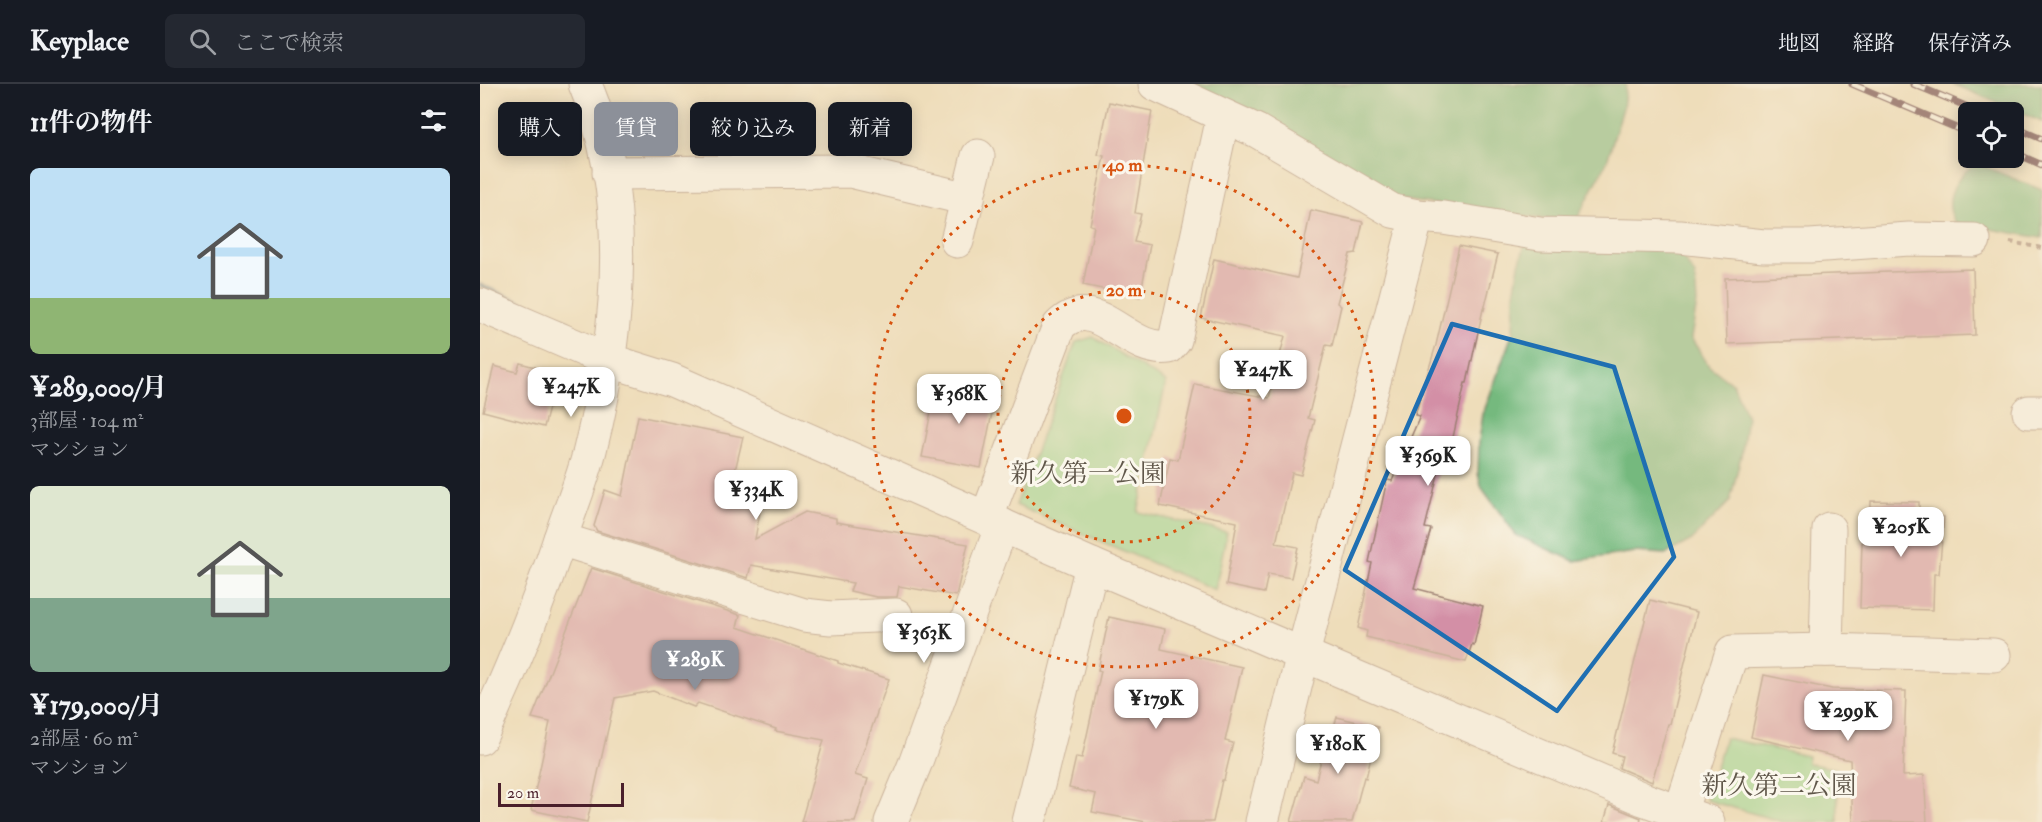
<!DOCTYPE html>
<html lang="ja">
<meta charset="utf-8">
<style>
body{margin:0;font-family:"IM FELL Double Pica","Noto Serif JP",serif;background:#242831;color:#f1f3f6;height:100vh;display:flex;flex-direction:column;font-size:22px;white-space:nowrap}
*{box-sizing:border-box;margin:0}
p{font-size:20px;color:#9ea1a6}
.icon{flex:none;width:33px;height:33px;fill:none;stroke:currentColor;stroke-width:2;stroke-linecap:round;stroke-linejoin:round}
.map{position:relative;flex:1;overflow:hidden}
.panel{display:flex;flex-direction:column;background:#171b24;width:480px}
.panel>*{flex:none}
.banner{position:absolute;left:18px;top:18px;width:570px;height:54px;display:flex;gap:12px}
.buttons{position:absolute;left:1478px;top:18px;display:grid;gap:12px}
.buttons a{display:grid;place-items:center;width:66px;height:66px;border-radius:9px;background:#171b24;box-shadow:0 3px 15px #0003;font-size:30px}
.scale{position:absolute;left:18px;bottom:15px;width:126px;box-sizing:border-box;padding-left:6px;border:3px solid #4a1f2b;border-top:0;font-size:16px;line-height:21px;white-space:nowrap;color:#4a1f2b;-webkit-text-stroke:4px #fbf7ec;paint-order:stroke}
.price{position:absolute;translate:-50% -51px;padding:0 14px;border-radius:12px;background:#fff;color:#222;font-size:20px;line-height:39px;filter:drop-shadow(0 2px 3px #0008)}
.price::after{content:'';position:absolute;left:50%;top:36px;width:18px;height:14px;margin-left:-9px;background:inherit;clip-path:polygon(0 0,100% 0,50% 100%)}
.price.on{background:#8c9099;color:#fff}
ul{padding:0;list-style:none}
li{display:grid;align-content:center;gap:12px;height:318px;padding:0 30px}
li span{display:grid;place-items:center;height:186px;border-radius:9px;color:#555}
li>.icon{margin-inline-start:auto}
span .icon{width:108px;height:108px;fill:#fffc;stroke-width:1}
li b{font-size:26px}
h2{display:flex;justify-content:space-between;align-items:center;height:72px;padding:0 30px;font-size:26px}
.pill{padding:0 21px;border-radius:9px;background:#171b24;box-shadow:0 3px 15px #0003;font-size:21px;line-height:54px}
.pill.on{background:#8c9099;color:#fff}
header{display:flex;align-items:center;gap:36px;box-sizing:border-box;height:84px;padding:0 30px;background:#171b24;border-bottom:2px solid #363941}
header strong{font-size:28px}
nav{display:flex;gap:33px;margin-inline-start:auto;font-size:21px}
.search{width:420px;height:54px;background:#242831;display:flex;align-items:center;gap:15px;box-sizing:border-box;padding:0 21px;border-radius:9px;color:#9ea1a6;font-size:22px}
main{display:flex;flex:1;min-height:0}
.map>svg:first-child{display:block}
</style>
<header>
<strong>Keyplace</strong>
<div class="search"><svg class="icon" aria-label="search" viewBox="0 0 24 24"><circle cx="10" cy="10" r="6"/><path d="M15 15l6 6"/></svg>ここで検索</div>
<nav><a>地図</a><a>経路</a><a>保存済み</a></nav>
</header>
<main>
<section class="panel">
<h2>11件の物件<svg class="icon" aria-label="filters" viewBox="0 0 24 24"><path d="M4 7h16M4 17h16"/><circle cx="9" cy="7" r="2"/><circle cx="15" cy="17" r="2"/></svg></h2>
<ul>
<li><span style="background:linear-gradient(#bfe0f5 70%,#8fb573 0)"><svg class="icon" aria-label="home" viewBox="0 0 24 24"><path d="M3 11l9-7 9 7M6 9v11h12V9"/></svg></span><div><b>¥289,000/月</b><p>3部屋 · 104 m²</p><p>マンション</p></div></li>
<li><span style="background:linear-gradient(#dfe7d0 60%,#7fa58c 0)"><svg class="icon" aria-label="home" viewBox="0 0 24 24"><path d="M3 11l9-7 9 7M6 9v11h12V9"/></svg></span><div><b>¥179,000/月</b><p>2部屋 · 60 m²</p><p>マンション</p></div></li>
</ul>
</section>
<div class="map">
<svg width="1562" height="738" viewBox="0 0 1562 738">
<rect width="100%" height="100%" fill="#fbf7ec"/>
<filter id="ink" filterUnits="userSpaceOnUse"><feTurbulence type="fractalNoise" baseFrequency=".0167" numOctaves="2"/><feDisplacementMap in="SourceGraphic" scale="12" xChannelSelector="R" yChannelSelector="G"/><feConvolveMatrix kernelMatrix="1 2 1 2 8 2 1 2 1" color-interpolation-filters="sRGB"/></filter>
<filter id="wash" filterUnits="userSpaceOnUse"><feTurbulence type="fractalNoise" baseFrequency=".008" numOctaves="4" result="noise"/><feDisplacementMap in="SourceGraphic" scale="24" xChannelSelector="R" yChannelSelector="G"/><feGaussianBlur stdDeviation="1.35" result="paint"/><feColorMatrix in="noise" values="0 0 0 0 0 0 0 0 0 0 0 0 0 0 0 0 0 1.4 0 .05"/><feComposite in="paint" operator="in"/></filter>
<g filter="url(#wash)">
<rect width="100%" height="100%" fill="#eeddba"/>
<g fill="#92d994" stroke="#6e7c60" stroke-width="1.5">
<path d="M613,253l73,45 -28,130 89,20 -12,58 -199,-85 60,-163z"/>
<path d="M1245,654l83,18 -1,7 30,6 1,53h-55l-77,-22z"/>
</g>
<g fill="#75b97e" stroke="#606c54" stroke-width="1.5">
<path d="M700,0h446l-3,24 -17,56 -31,59 -179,-24z"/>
<path d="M1473,0h89v38z"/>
<path d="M1493,81h8l61,25v48l-52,-9 -30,-1c-20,-22 -8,-47 13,-63z"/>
<path d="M1046,157l148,5 21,29 2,28 -6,35 18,28 24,18 14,33 -5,35 -12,49 -38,39 -26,14 -31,-2 -61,9 -58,-26 -34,-47 -4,-14 1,-33 4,-27 30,-82 1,-38 5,-29z"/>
</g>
<path fill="#51abcf" stroke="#4e657d" stroke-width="1.5" d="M0,200l89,37 -1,3 -88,-38z"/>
<g id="blocks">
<g fill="#d38fa6">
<path d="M629,18l43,9 -17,102 6,1 -7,28 16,3 -10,52 -57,-12 11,-59 -4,-1 14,-69 -6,-1z"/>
<path d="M831,126l52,12 -7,31 -6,1 -13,49 4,3 -9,40 -6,-1 -18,73 7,2 -14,55 -9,-2 -16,70 22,4 -7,31 -23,-4 -4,19 -38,-8 11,-63 -77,-16 10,-48 8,2 17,-76 74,14 16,-62 -84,-18 13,-59 83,19z"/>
<path d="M979,162l39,8 -14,56 -1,-1 -16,74h-2l-13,59 -6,-1 -21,87 6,1 -17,59 69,18 -9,39 -2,-1 -6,18 -100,-25 1,-6 -9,-3 14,-65 -3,-1 18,-82 5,1 28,-65 -5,-1 21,-70z"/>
<path d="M1493,185l2,66 -248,9 -2,-66z"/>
<path d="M40,279l38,10 -14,54 -61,-16 11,-45 23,6z"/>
<path d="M457,297l59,12 -15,75 -59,-11z"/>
<path d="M158,332l105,21 -10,42h3l-4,16 30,6 -7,38 50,-27 31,6v4l132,22 -12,52 -57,-10 -2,11h-21l-26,-6 3,-8 -102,-18 -3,13 -151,-47 -3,-5 11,-36 17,6z"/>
<path d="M1391,417l48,1v14l25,1 -5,57h-5l-1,36 -73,-2 2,-66h8z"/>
<path d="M111,484l149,47 -3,12 101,34v2l51,16 -34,96 13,4 -13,43h-54l23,-82 -49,-9 1,-2 -78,-26 -4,4 -41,-16 -38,7 -28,124 -56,-12 19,-88 -18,-4z"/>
<path d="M1170,516l47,12 -27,112h-2l-16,58 -33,-14 3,-12 -10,-3z"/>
<path d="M629,533l56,12 -4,20 81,18 -17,74 8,2 -9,37h-2l-9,42h-67l-54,-10 4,-18 -27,-6 7,-31 6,1 19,-87 -3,-1z"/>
<path d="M1284,591l68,14 74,2 -3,85 21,-1 3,47h-74l-3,-62 -99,-23z"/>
<path d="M857,633l41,10 -12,51 -2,-1 -12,45h-61l13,-46 12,4 9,-36 5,-4z"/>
<path d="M1129,721l32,13 -1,4h-36z"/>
</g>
</g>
</g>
<g filter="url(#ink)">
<use href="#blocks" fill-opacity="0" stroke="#9c7e72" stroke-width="1.5"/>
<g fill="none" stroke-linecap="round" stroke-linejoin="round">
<defs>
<g id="minor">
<path d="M675,0l102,47 136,80 24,5 26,2 97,16 140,3 84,9h46l99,-7 65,1"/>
<path d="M129,89l241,-2 118,28"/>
<path d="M477,157l21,-85"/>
<path d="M0,221l128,55 64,20 420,185 551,234 65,23"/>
<path d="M1549,328h13"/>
<path d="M507,433l72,-191c36,-37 68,28 110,21l6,-7 48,-223"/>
<path d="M80,455l244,76 27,3 65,-3"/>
<path d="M1346,566l3,-121"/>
<path d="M0,654c31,-66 58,-133 81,-202 10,-29 22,-57 29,-86 30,-119 43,-251 -5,-366"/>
<path d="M1200,729l52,-161 94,-2 168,5"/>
<path d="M411,738l24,-58 87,-239"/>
<path d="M549,738l63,-257"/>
<path d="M782,738l41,-168 114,-438"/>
</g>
</defs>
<use href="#minor" stroke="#9c7e72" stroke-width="35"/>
<path stroke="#9c7e72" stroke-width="4" stroke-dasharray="4.5 4.5" stroke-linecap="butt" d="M1530,158l32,6"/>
<use href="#minor" stroke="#fff" stroke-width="33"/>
<defs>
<g id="rail">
<path d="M1372,0l116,49"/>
<path d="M1433,0l67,28"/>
<path d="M1533,43l29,12"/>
<path d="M1533,68l29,13"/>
</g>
</defs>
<use href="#rail" stroke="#4a1f2b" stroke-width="7"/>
<use href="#rail" stroke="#fbf7ec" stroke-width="4.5" stroke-dasharray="14" stroke-linecap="butt"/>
</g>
</g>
<path d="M0 0H1562V738H0ZM972,240l162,43 60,190 -117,154 -212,-141z" fill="#eeddba" fill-opacity=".55" fill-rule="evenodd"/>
<path fill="none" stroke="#1f6fb2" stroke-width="4.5" stroke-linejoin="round" d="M972,240l162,43 60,190 -117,154 -212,-141z"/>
<g fill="none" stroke="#d8530f" stroke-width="3" stroke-dasharray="3 6">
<circle cx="644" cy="332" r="126"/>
<circle cx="644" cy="332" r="251"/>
</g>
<g text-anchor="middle" stroke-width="6" stroke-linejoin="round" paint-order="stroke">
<g font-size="26" fill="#60574a" stroke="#fbf7ec">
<text x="608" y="398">新久第一公園</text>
<text x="1299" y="710">新久第二公園</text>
</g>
</g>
<circle cx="644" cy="332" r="9" fill="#d8530f" stroke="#fbf7ec" stroke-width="3"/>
<g font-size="18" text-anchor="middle" font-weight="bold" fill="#d8530f" stroke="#fbf7ec" stroke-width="6" stroke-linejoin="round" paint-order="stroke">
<text x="644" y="87">40 m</text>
<text x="644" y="212">20 m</text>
</g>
</svg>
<div class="buttons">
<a><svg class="icon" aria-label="locate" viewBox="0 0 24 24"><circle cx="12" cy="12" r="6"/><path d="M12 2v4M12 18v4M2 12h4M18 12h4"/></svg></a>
</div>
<div class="scale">20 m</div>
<b class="price" style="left:783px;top:317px">¥247K</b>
<b class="price" style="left:91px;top:334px">¥247K</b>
<b class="price" style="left:479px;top:341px">¥368K</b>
<b class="price" style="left:948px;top:403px">¥369K</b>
<b class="price" style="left:276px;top:437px">¥334K</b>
<b class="price" style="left:1421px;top:474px">¥205K</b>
<b class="price" style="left:444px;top:580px">¥363K</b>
<b class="price on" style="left:215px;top:607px">¥289K</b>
<b class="price" style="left:676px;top:646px">¥179K</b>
<b class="price" style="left:1368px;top:658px">¥299K</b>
<b class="price" style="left:858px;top:691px">¥180K</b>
<div class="banner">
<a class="pill">購入</a>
<a class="pill on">賃貸</a>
<a class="pill">絞り込み</a>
<a class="pill">新着</a>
</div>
</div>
</main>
